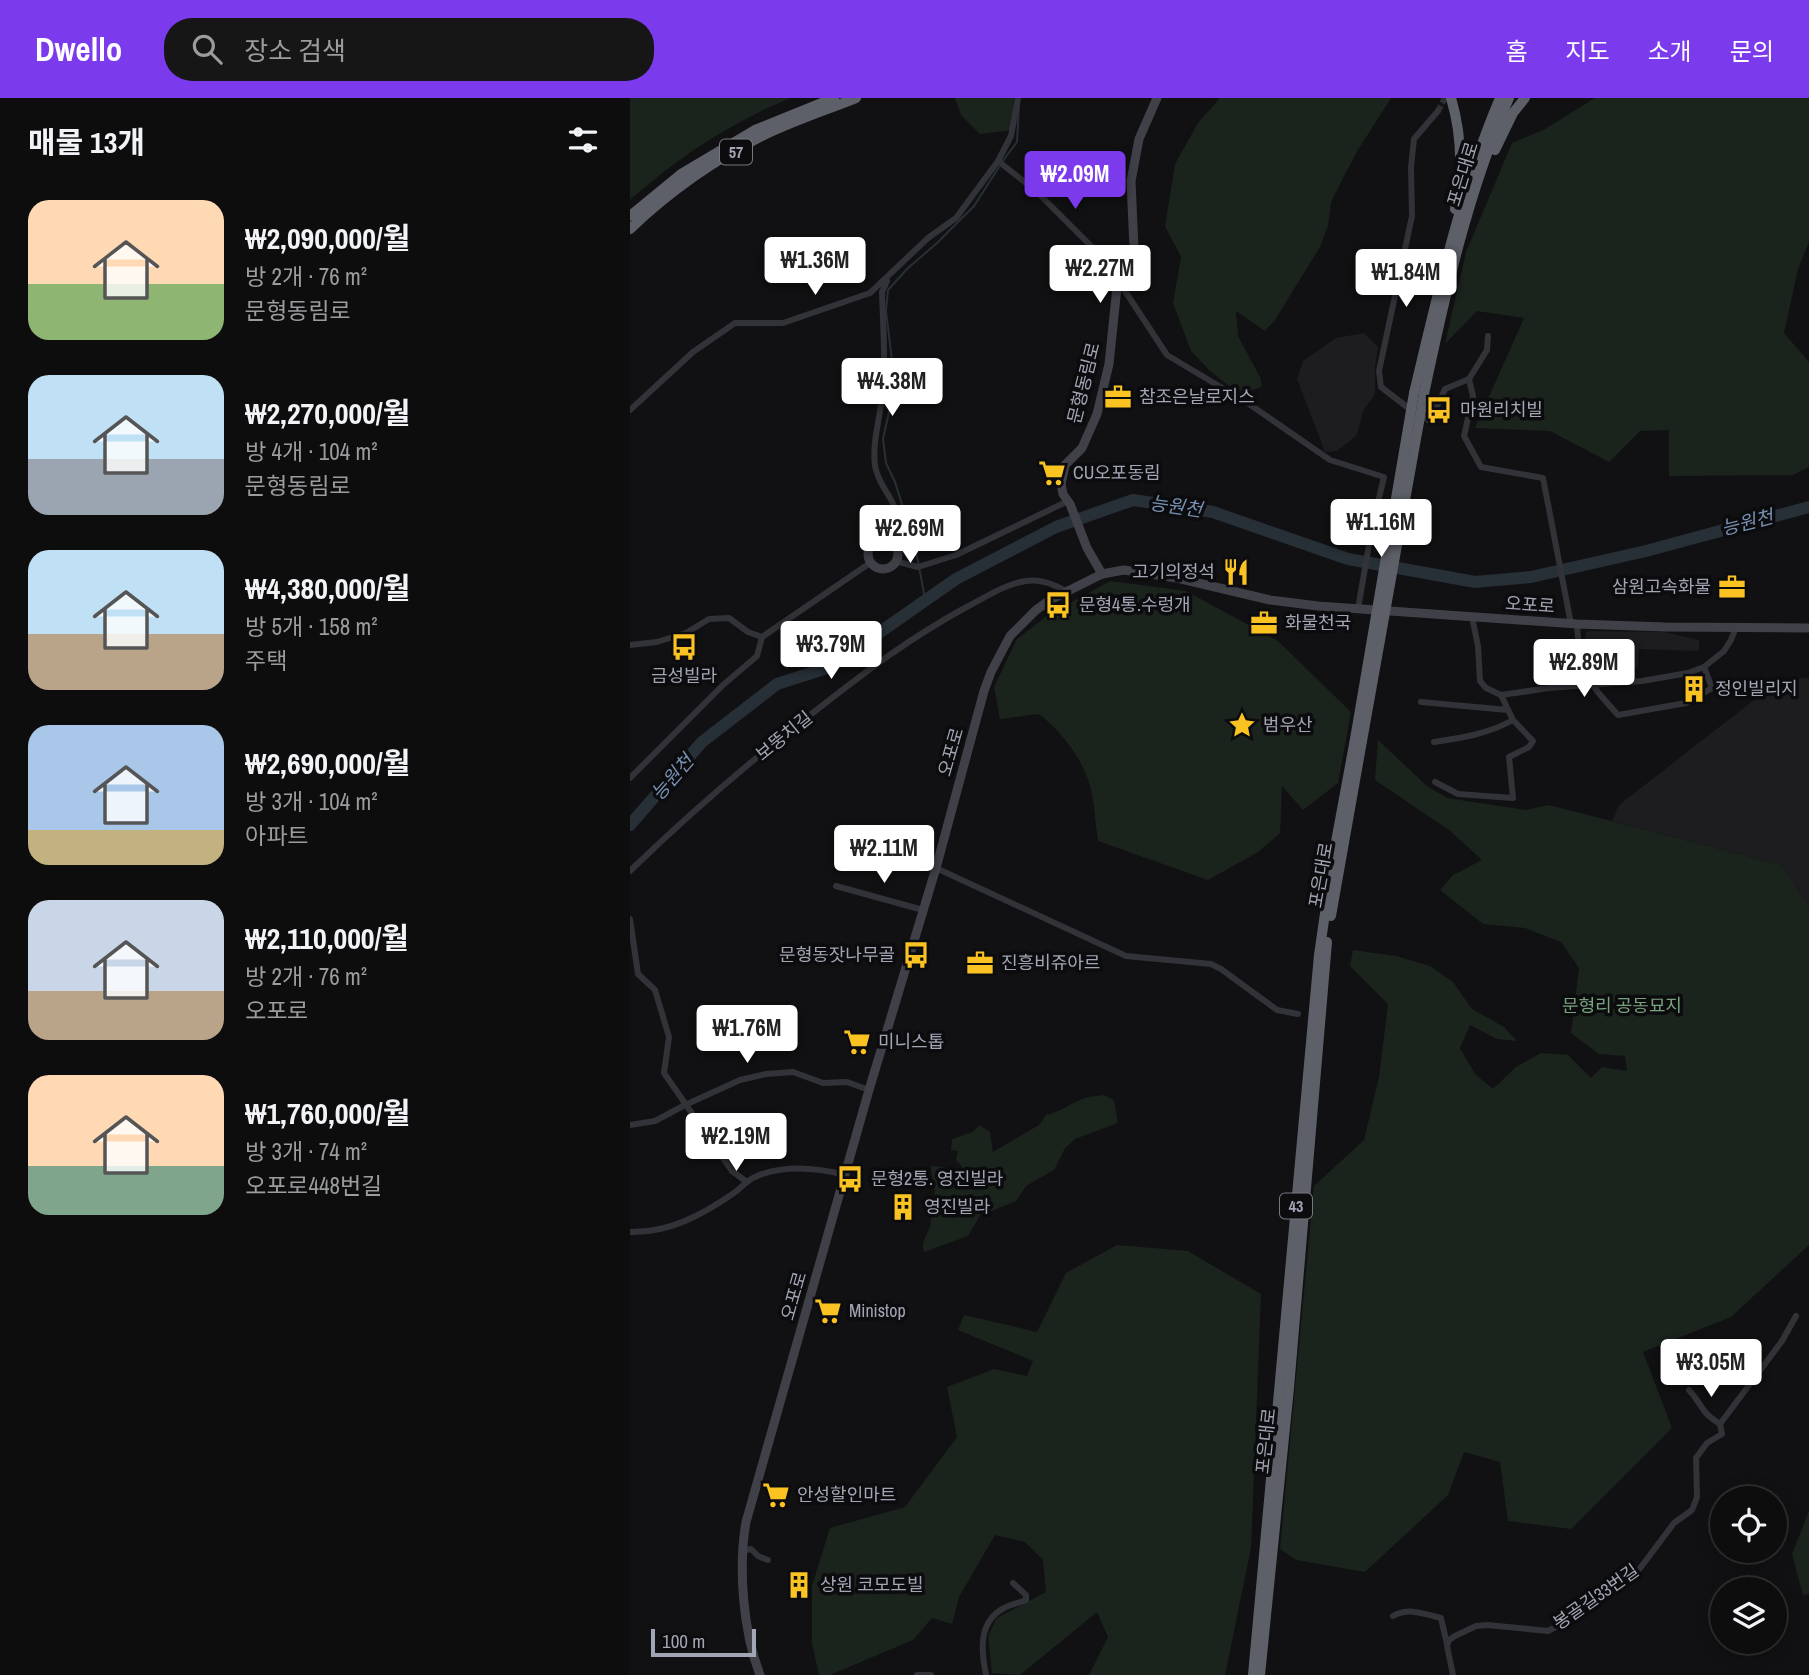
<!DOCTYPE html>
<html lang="ko">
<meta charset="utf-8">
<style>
body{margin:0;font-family:"Archivo Narrow","Noto Sans KR",sans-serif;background:#161617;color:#f1f3f6;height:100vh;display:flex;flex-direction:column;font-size:26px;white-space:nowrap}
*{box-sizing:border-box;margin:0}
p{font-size:23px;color:#9a9c9e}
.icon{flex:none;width:38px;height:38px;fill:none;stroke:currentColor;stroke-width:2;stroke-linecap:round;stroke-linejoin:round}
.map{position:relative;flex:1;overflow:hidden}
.drawer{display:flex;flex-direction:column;background:#0d0d0e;width:630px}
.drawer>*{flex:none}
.tools{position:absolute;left:1080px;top:1388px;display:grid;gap:14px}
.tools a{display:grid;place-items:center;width:77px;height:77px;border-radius:50%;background:#0d0d0e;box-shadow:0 4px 18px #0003,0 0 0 2px #2d2d2e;font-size:35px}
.scale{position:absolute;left:21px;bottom:18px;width:105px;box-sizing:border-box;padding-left:7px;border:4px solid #a2a6b4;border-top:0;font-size:19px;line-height:24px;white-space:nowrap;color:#a2a6b4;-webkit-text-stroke:5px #0c0c0e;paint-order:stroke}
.price{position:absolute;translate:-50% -60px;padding:0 16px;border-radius:7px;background:#fff;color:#222;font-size:23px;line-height:46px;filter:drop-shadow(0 2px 4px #0008)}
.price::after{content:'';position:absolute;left:50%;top:42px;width:21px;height:16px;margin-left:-10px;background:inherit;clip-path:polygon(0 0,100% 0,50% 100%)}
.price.on{background:#7c3aed;color:#fff}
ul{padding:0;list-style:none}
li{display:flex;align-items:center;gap:21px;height:175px;padding:0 28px}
li span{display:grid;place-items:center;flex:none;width:196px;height:140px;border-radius:21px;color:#555}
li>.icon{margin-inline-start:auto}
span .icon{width:84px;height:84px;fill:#fffc;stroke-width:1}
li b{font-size:30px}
h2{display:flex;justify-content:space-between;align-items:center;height:84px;padding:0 28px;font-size:30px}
header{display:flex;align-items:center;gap:42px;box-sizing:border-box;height:98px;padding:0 35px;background:#7c3aed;color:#fff}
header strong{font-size:33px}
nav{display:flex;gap:38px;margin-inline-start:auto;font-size:24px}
.search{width:490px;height:63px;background:#161617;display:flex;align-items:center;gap:18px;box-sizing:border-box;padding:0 24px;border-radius:28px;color:#9a9c9e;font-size:26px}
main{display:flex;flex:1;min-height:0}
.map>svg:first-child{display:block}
</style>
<header>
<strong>Dwello</strong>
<div class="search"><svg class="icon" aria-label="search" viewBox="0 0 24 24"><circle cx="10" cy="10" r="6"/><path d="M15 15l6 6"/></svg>장소 검색</div>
<nav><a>홈</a><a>지도</a><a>소개</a><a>문의</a></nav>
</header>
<main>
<section class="drawer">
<h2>매물 13개<svg class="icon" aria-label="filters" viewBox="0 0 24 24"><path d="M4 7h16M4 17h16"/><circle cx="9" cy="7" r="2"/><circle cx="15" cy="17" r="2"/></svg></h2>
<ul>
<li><span style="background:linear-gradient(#ffd9b3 60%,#8fb573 0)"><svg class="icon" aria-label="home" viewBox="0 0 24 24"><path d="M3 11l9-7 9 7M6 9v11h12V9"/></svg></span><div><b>₩2,090,000/월</b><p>방 2개 · 76 m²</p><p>문형동림로</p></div></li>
<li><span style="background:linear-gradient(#bfe0f5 60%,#9aa5b1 0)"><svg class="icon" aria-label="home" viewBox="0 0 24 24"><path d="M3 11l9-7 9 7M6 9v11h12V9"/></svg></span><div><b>₩2,270,000/월</b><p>방 4개 · 104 m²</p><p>문형동림로</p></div></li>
<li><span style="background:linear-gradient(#bfe0f5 60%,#b9a48a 0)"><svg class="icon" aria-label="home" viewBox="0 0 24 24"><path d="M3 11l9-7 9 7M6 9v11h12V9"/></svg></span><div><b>₩4,380,000/월</b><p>방 5개 · 158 m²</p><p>주택</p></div></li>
<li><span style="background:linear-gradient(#a9c7e8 75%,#c2b280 0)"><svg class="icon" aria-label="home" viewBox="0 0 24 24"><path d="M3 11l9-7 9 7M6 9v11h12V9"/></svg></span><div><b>₩2,690,000/월</b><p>방 3개 · 104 m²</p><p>아파트</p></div></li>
<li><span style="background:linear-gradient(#c9d6e8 65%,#b9a48a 0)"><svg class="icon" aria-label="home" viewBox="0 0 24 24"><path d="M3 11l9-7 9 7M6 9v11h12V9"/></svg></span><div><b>₩2,110,000/월</b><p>방 2개 · 76 m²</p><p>오포로</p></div></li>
<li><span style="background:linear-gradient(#ffd9b3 65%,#7fa58c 0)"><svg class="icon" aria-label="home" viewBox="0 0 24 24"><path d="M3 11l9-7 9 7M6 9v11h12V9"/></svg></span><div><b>₩1,760,000/월</b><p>방 3개 · 74 m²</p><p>오포로448번길</p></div></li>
</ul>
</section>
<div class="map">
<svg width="1179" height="1577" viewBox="0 0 1179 1577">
<rect width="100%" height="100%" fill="#111113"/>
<g fill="#1d1d20">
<path d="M734,235l14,14 -3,20v27l-12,17 -6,24 -20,16 -12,1 -28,-73 6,-18 33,-23z"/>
<path d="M956,533l78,1 35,8v11l-60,-2 -1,18 -24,10 -22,1 -7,-18z"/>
<path d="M1179,580v230l-27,-43 -170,-44 7,-16 162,-126z"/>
</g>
<g fill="#1b231d">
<path d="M0,0h160c-60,25 -112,59 -160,102z"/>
<path d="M325,0h59l-2,32 -32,4 -19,-19z"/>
<path d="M590,0h171l-35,55 -25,49 -3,24 -8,21 -45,73 -10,11 -29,-20 2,25 23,43 1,8 -13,4 -16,-2 -23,-18 -19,-20 -18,-48 8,-46 -16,-31 10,-62 23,-41z"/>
<path d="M965,0h214v144l-11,27 -14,64 25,29v105l-16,8 -124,1v-46l-29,1 -31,31 -59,-31 -75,-3 49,-110 -47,-7 -32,33 21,-92 46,-109 33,-14z"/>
<path d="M480,483l76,10 92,50 73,71 -13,71 -35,27 -21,-24 -2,47 -22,19 -50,28 -110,-39c-3,-18 -3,-38 -8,-55 -7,-27 -30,-56 -51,-72l-39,5 -6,-32 23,-48 30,-23z"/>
<path d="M748,642l49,46 20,12 79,12 23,-5 233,60 27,43v337l-78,72 -88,35 29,76 -101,101 -63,-8 -8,-59 -36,-10 -16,43 -83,77 -69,-12 -16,-11 34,-363 50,-46 15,-63 9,-73 -38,-38 3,-16 43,6 34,10 23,16 19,27 32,18 13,14 -20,-2 -27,-14 -10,23 15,26 18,15 23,-22 25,-14 27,2 23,23 11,-11 25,4 -2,-15 -26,-2 -28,-21 8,-65 -18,-26 -36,-14 -42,-4 -43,-34 13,-15 29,-15 -33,-30 -74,-50z"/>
<path d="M474,997l10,5 4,23 -43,16 -10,9 -11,22 -28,16 -10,15 -25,10 -9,1 -14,24 -44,16c-3,-12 3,-15 6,-26 2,-9 2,-19 4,-28 2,-11 -3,-20 -3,-32l12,1 5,8 11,-2 4,-5 -7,-8 2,-9 -7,-1 1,-11 21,-7 6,-7 11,7 3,20 46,-27 7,-10c13,-2 26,-13 39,-17 6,-2 13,-2 19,-3z"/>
<path d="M487,1147l71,6 73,43 -10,254 -26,127h-136l19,-38 -11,-25 -77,63 -28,-2 -4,-37 9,-18 49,-26 -3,-32 -18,-18 -30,-7 -36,62 -7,27 -20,-6 -19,22 -83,35h-11l-7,-32v-57l18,-58 75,-21 52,-70 -10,-50 47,-18 33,7 6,-15 -75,-31 6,-15 73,17 29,-59z"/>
<path d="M1179,1413v83l-6,1 -11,-41z"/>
</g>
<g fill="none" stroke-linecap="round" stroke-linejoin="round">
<g stroke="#272f37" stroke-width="2">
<path d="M372,64l15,-20 2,-36"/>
<path d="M295,501l-7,-38 -12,-44 -11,-35 -9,-19 -3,-24 12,-54 -9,-74 2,-21 19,-21 30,-26 37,-37 25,-39"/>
</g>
<path stroke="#272f37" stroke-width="12" d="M0,727l72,-83 75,-58 53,-17 126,-88 100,-52 77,-27 80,12 135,47 127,23 56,-5 115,-26 163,-44"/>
<path stroke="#2e2f33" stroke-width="6" stroke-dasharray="6 3" stroke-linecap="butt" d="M808,13l7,-13"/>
<g stroke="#323338" stroke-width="6">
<path d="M368,63l38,30 68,68 63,96 82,49 81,56 54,17 -12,50 -14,82"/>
<path d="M257,183l-5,11c1,34 4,70 0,104 -2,23 -10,46 -7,70 6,32 34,36 14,74"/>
<path d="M839,281l4,17 -9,40 17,31 62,11 28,146"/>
<path d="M0,312l63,-58 42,-29h48l87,-30 58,-55 28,-20 42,-57 13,-25 7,-38"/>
<path d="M781,312l-30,-23 -2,-16 33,-155 -1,-49 3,-28 24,-28"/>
<path d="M790,317l10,6 15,-32 24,-10 18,-29 1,-14"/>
<path d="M265,463l23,6 38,-12 112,-54"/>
<path d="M842,519l6,29 2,35 6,7 15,7 48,-7 93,-7 46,-8 16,-6 20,-16 7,-11 5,-13"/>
<path d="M947,526c3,50 8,54 41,91l68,-12 26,-15 -8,-21"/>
<path d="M0,547l27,-3 29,-9 23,-14 20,-1 19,14 14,5 108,-74"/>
<path d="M791,604l87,8"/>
<path d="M804,644c27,-4 54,-8 79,-22"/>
<path d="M0,680l93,-93 34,-29 5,-19"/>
<path d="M805,684l23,12 55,4 -4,-41 20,-10 4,-6 -20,-21 -12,-25"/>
<path d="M306,770l190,88 85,8 10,5 56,41 21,4"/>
<path d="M0,773c61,-59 126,-115 193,-166 46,-36 89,-68 140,-96 20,-10 41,-25 63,-28 15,-2 27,3 40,10"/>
<path d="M206,788l87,24"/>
<path d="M0,821l8,55 17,16 14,47 -5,36 68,98 15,11"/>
<path d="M0,1027l25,-4 30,-16 55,-25 26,-6 27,-2 30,11 24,-1 22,8"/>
<path d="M0,1134c39,1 72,-17 104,-39 7,-5 13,-13 21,-16 28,-13 63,-9 91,-2"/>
<path d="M1059,1292c14,15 10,21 31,34"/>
<path d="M112,1453l9,-2 7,7 10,4"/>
<path d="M763,1518c16,-9 31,-2 48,2l6,26"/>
<path d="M287,1577h14"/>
<path d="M356,1577c-5,-25 -8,-53 18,-67 7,-4 15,-5 22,-8v-5l-13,-12"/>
<path d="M823,1577l-6,-29 2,-6 6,-4 21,-10 11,-1 61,6 24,-13 11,-15 29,-20 26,-12 36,-48 18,-13 5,-13 -1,-39 11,-15 15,-9 -2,-10 62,-83 14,-25"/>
</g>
<g stroke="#404148" stroke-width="9">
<circle cx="253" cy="456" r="15"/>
<path d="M472,476l-15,-26 -17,-44 -7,-10 -2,-10 4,-19 17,-17 15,-34 12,-50 8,-77 17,-39 -3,-67 8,-42 18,-41"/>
<path d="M130,1577c-17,-44 -22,-107 -14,-153l123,-432 67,-222 48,-177 7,-19 19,-36 26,-26 14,-10 52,-26 22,-4 53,8 93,22 48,6 259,18 88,3 144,1"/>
</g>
<g stroke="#5e6069" stroke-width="10">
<path d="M821,0c11,37 12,73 4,111"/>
<path d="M865,52l18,-37 12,-15"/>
<path d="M0,118l51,-42 74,-44 79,-32"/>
<path d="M0,131c40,-38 87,-71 136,-95 29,-14 60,-24 90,-36"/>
<path d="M784,295c24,-100 46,-201 86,-295"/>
<path d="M794,296c21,-100 44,-202 85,-296"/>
<path d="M701,818l31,-175"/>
<path d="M623,1577l66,-720 14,-97 22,-119"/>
<path d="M630,1577l29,-287 38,-446"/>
</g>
<g stroke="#5e6069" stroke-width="10">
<path d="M725,641l59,-346"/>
<path d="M732,643l62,-347"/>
</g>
</g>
<defs>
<symbol id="office-bare" viewBox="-9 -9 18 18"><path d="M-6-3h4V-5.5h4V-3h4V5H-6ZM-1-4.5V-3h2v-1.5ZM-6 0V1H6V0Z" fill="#fac322" stroke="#0c0c0e" stroke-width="2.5" paint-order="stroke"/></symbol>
<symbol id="bus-bare" viewBox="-9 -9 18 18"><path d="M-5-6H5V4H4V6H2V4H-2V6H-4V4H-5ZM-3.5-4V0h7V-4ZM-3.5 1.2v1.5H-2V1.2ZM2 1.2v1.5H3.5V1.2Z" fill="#fac322" stroke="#0c0c0e" stroke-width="2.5" paint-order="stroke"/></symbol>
<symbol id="supermarket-bare" viewBox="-9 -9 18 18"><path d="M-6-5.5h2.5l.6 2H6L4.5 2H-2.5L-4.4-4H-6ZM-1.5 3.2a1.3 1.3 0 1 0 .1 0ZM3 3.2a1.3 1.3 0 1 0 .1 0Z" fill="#fac322" stroke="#0c0c0e" stroke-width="2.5" paint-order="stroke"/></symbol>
<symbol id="restaurant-bare" viewBox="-9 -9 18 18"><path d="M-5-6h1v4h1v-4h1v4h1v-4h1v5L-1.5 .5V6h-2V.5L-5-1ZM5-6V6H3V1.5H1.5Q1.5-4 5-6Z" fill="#fac322" stroke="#0c0c0e" stroke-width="2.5" paint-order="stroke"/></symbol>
<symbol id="building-bare" viewBox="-9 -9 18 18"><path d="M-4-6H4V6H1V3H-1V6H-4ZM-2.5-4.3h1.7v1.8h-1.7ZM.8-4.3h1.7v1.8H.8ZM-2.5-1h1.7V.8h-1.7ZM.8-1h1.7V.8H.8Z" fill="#fac322" stroke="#0c0c0e" stroke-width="2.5" paint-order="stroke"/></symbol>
<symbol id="sight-bare" viewBox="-9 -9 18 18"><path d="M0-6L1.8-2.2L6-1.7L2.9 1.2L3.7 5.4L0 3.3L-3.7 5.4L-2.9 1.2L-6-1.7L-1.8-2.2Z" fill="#fac322" stroke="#0c0c0e" stroke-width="2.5" paint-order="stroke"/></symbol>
</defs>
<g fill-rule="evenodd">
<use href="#office-bare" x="469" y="280" width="38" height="38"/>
<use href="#bus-bare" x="790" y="293" width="38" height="38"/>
<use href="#supermarket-bare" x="403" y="356" width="38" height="38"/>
<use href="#restaurant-bare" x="587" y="455" width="38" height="38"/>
<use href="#office-bare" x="1083" y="470" width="38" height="38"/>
<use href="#bus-bare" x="409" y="488" width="38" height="38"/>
<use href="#office-bare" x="615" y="506" width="38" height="38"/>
<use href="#bus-bare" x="35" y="530" width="38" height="38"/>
<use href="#building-bare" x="1045" y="572" width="38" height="38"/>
<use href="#sight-bare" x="593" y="608" width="38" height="38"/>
<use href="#bus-bare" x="267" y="838" width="38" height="38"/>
<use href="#office-bare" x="331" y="846" width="38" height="38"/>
<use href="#supermarket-bare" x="208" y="925" width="38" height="38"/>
<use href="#bus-bare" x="201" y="1062" width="38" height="38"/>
<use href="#building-bare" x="254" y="1090" width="38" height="38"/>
<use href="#supermarket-bare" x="179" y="1194" width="38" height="38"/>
<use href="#supermarket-bare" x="127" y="1378" width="38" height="38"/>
<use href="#building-bare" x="150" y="1468" width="38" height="38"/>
</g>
<g text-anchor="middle" stroke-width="7" stroke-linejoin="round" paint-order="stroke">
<g fill="#0c0c0e" stroke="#757882" stroke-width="2">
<rect x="90" y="41.5" width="32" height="25" rx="5"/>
<rect x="650" y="1095.5" width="32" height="25" rx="5"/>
</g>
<g font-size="16" font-weight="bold" fill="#a2a6b4">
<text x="106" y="60">57</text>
<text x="666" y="1114">43</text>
</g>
<g font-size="18" fill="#a2a6b4" stroke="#0c0c0e">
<text transform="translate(833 76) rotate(-73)" y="6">포은대로</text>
<text transform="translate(454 285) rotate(-76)" y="6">문형동림로</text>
<text transform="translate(900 507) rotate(4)" y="6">오포로</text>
<text transform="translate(154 638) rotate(-39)" y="6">보뚱치길</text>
<text transform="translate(321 654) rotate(-74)" y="6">오포로</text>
<text transform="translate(691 777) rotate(-80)" y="6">포은대로</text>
<text transform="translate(164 1198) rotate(-74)" y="6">오포로</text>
<text transform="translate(636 1343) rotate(-84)" y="6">포은대로</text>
<text transform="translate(966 1499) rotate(-35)" y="6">봉골길33번길</text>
</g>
<g font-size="18" fill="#a2a6b4" stroke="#0c0c0e" text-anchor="start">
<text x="509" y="305">참조은날로지스</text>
<text x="830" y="318">마원리치빌</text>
<text x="443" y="381">CU오포동림</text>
<text x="585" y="480" text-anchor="end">고기의정석</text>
<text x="1081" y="495" text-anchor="end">삼원고속화물</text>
<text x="449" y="513">문형4통.수렁개</text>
<text x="655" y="531">화물천국</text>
<text x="54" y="584" text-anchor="middle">금성빌라</text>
<text x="1085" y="597">정인빌리지</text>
<text x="633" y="633">범우산</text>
<text x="265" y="863" text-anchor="end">문형동잣나무골</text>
<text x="371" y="871">진흥비쥬아르</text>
<text x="248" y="950">미니스톱</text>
<text x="241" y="1087">문형2통. 영진빌라</text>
<text x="294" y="1115">영진빌라</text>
<text x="219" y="1219">Ministop</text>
<text x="167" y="1403">안성할인마트</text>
<text x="190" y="1493">상원 코모도빌</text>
</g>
<g font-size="18" fill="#78a17e" stroke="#0c0c0e">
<text x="992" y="914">문형리 공동묘지</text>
</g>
<g font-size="19" font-style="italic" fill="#7691b2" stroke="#0c0c0e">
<text transform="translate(546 408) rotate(8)" y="7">능원천</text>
<text transform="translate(1117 424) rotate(-14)" y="7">능원천</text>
<text transform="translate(42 679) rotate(-49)" y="7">능원천</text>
</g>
</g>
</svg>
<div class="tools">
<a><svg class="icon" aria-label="locate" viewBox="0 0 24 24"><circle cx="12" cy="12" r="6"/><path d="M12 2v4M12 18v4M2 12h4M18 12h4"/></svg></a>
<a><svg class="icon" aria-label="layers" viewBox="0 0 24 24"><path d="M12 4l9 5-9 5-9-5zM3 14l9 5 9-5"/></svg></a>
</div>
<div class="scale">100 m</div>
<b class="price on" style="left:445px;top:113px">₩2.09M</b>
<b class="price" style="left:185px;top:199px">₩1.36M</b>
<b class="price" style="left:470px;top:207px">₩2.27M</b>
<b class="price" style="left:776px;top:211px">₩1.84M</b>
<b class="price" style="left:262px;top:320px">₩4.38M</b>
<b class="price" style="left:751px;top:461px">₩1.16M</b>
<b class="price" style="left:280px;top:467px">₩2.69M</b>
<b class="price" style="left:201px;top:583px">₩3.79M</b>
<b class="price" style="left:954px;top:601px">₩2.89M</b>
<b class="price" style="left:254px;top:787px">₩2.11M</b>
<b class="price" style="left:117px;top:967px">₩1.76M</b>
<b class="price" style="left:106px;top:1075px">₩2.19M</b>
<b class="price" style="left:1081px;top:1301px">₩3.05M</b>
</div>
</main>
